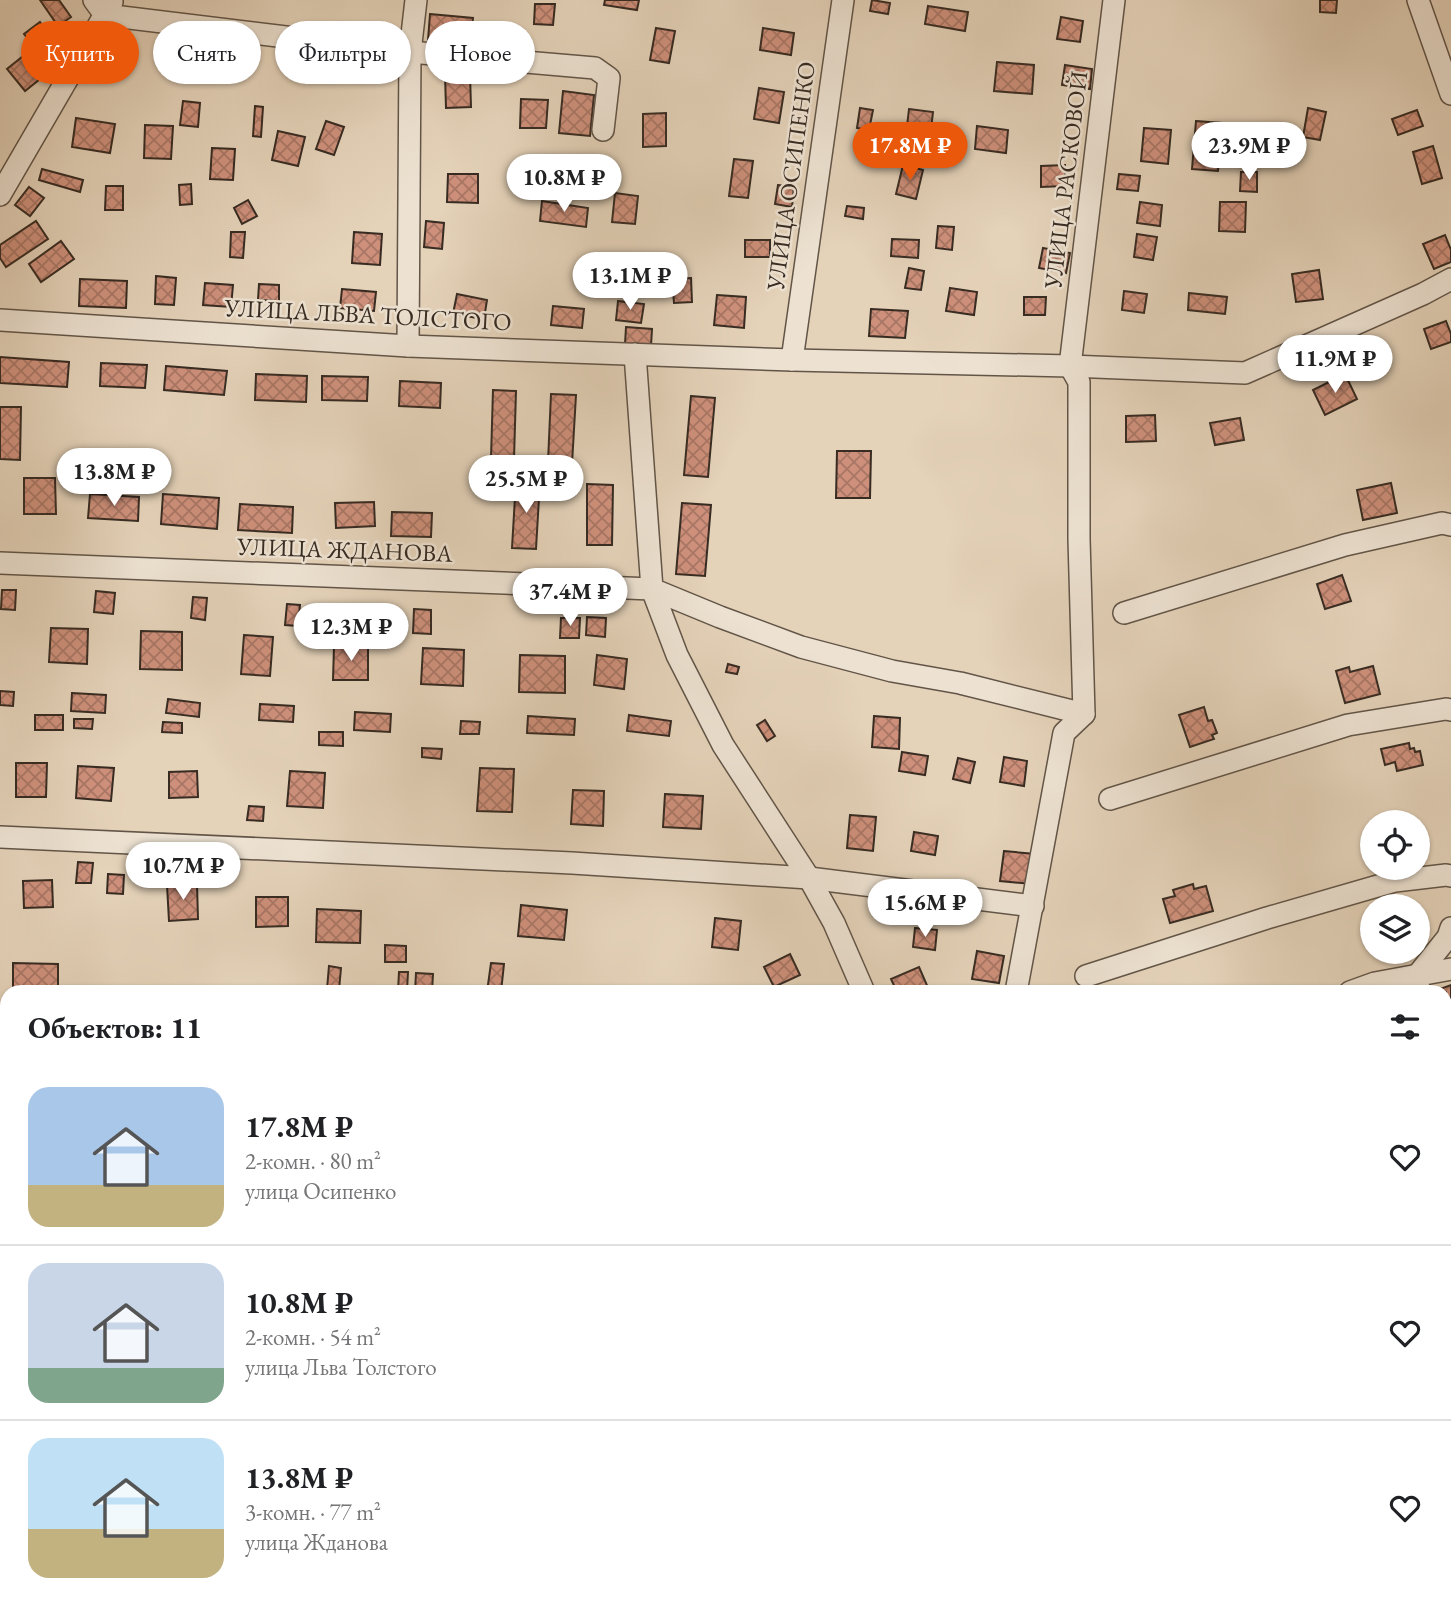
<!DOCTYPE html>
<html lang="ru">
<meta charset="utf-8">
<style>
body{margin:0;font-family:"EB Garamond",serif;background:#f2f2f2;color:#202124;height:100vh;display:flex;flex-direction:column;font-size:26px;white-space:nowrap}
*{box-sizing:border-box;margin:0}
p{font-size:23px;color:#757577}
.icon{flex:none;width:38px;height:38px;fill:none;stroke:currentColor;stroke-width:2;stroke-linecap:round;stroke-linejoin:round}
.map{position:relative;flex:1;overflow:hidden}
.sheet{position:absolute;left:0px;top:985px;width:1452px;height:625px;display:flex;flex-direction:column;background:#fff;border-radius:21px 21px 0 0;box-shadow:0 2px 5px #0004}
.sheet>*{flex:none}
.hud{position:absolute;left:21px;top:21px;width:700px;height:63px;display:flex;gap:14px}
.controls{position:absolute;left:1360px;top:810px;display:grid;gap:14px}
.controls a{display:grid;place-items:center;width:70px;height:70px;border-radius:50%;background:#fff;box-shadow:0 2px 5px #0004;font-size:35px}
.price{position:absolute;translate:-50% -60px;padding:0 16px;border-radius:24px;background:#fff;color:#222;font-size:23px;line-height:46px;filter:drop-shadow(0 2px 4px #0008)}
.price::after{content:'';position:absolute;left:50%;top:42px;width:21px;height:16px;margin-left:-10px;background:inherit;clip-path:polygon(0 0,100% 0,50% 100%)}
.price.on{background:#ea580c;color:#fff}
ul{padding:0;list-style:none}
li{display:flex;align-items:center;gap:21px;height:175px;padding:0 28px}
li+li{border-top:2px solid #e0e0e0}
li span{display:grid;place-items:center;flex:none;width:196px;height:140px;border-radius:21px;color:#555}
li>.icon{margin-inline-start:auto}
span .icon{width:84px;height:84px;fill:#fffc;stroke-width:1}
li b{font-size:30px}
h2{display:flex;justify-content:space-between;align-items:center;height:84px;padding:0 28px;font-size:30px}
.pill{padding:0 24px;border-radius:32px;background:#fff;box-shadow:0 2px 5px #0004;font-size:24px;line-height:63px}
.pill.on{background:#ea580c;color:#fff}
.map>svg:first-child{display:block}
</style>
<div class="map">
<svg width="1451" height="1609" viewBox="0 0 1451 1609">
<defs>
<pattern id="building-cross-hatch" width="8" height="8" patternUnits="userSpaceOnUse" patternTransform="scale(1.75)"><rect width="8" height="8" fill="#ce907b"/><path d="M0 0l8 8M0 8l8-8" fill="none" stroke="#a87664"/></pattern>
</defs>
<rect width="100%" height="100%" fill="#e4d2b9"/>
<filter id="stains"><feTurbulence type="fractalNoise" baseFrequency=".00286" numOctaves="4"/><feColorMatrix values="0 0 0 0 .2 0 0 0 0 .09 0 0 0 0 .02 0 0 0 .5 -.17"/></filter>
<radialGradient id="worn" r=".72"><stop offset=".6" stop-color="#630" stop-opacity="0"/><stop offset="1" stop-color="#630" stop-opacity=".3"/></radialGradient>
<g fill="url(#building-cross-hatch)" stroke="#372b22" stroke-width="2">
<path d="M40,0h19l12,17 -13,9z"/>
<path d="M605,0h34l-2,10 -33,-5z"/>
<path d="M872,0l18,3 -2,11 -18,-3z"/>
<path d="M1320,0h17l-1,13 -16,-1z"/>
<path d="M535,4h20l-2,21 -19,-1z"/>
<path d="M928,6l40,6 -3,19 -40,-7z"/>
<path d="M430,14l43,4 -3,26 -42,-4z"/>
<path d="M1061,17l22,4 -3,21 -23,-3z"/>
<path d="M40,22l16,21 -15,13 -17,-22z"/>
<path d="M656,28l19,3 -6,32 -19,-3z"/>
<path d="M763,28l31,5 -3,22 -31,-5z"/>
<path d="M22,57l18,22 -15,12 -18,-22z"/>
<path d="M997,62l37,3 -2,29 -38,-3z"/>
<path d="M1065,65l27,4 -2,20 -28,-4z"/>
<path d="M470,74l1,33 -25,1 -1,-33z"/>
<path d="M759,88l25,4 -5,31 -25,-4z"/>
<path d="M563,91l31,4 -4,41 -31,-3z"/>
<path d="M521,99l27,1 -2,28h-26z"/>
<path d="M183,101l17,2 -2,24 -18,-2z"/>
<path d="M255,106l8,1 -2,30 -8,-1z"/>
<path d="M860,108l13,2 -4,20 -12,-2z"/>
<path d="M1308,108l18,4 -6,28 -17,-3z"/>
<path d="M909,109l24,3 -5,43 -24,-3z"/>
<path d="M1417,110l6,16 -25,9 -6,-16z"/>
<path d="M666,113v33l-23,1v-33z"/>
<path d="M76,118l39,6 -5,29 -38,-6z"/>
<path d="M326,121l18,6 -10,28 -18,-6z"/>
<path d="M1196,121l26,2 -4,48 -26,-2z"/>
<path d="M145,125l28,1 -2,33 -27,-1z"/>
<path d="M977,126l31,4 -2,23 -31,-4z"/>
<path d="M1144,128l27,2 -3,34 -27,-3z"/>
<path d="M278,131l27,6 -7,29 -26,-6z"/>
<path d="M1433,146l9,32 -20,6 -9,-32z"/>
<path d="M212,148l23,1 -2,31 -23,-1z"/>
<path d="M734,159l19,2 -5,37 -19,-2z"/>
<path d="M903,165l20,5 -7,29 -20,-5z"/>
<path d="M1065,165v21l-24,1v-21z"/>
<path d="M42,169l41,11 -3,12 -41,-12z"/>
<path d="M1241,172h16v20l-17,-1z"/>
<path d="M448,174h30v29l-31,-1z"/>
<path d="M1119,174l21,2 -2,15 -21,-2z"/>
<path d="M191,184l1,20 -12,1 -1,-20z"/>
<path d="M778,185l16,2 -2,20 -17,-3z"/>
<path d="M106,186h17v24h-18z"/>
<path d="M29,187l15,11 -14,18 -15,-11z"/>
<path d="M615,193l23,3 -3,28 -23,-2z"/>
<path d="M248,200l9,16 -15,8 -8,-16z"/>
<path d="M542,201l46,7 -2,19 -46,-6z"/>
<path d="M1140,202l22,3 -2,21 -23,-3z"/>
<path d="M1220,202h26l-1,30 -26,-1z"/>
<path d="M847,206l17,2 -1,11 -18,-3z"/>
<path d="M36,221l12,18 -42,28 -6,-9v-13z"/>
<path d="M426,221l18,2 -2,26 -18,-2z"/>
<path d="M938,226l16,1 -2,23 -16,-2z"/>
<path d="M231,232h14l-2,26 -13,-1z"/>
<path d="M354,232l28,2 -2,31 -28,-2z"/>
<path d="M1137,234l20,3 -4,23 -19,-3z"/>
<path d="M1445,235l6,15v12l-17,7 -11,-25z"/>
<path d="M892,239l27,1 -1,18 -27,-2z"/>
<rect x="745" y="240" width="25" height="17"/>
<path d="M61,241l13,18 -33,23 -12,-18z"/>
<path d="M1043,248l27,5 -4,20 -27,-5z"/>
<path d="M909,268l15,3 -3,19 -16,-2z"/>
<path d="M1319,270l4,29 -27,3 -4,-28z"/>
<path d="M156,276l20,2 -2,27 -19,-1z"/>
<path d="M691,278l1,24 -18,1 -2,-24z"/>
<path d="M80,279l47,2 -1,27 -47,-2z"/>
<path d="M205,283l28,2 -2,22 -28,-2z"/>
<path d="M259,284l20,1v16l-21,-1z"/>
<path d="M950,288l27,4 -3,23 -28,-4z"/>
<path d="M342,289l34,3 -2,19 -34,-3z"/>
<path d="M1124,291l23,3 -3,19 -22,-3z"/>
<path d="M1189,293l38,4 -2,17 -37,-4z"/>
<path d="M457,294l30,6 -3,19 -31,-5z"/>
<path d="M717,295l29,2 -2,31 -30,-3z"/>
<path d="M1024,297h22l-1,18h-21z"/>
<path d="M618,301l26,3 -3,19 -25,-3z"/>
<path d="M553,306l31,3 -2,19 -31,-3z"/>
<path d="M871,309l37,2 -3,27 -36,-2z"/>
<path d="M1446,321l5,13v8l-20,7 -7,-20z"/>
<path d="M626,327l26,2 -1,17 -26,-2z"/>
<path d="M0,357l69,5 -2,25 -67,-4z"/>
<path d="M101,363l46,2 -2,23 -45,-2z"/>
<path d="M166,366l61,5 -3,24 -60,-5z"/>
<path d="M256,374l51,2 -1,26 -51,-2z"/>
<path d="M1345,374l12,25 -32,16 -12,-25z"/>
<path d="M322,376l46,1 -1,24 -45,-1z"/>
<path d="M400,381l41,2 -1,25 -41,-2z"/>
<path d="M493,390l23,1 -2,68 -23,-1z"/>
<path d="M551,394l25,1 -4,69 -24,-2z"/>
<path d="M691,396l24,2 -7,79 -24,-2z"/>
<path d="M0,407h21l-1,53 -20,-1z"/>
<path d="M1155,415l1,26 -30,1v-26z"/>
<path d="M1240,418l4,22 -29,5 -5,-22z"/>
<path d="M837,451h34l-1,47h-34z"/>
<path d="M24,478h31l1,36h-32z"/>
<path d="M516,480l24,1 -4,68 -24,-1z"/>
<path d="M1391,483l6,30 -34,7 -6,-30z"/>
<path d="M587,484l26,1 -1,60h-25z"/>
<path d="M90,494l49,3 -1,24 -50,-3z"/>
<path d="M163,494l56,4 -2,31 -56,-5z"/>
<path d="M374,502l1,24 -39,2 -1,-25z"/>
<path d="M682,503l29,2 -6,71 -29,-2z"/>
<path d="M240,504l53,3 -1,26 -54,-3z"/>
<path d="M392,512l40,1 -1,24 -40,-1z"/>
<path d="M1342,575l9,26 -26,8 -8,-25z"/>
<path d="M2,590h14l-1,20 -14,-1z"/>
<path d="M96,591l19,2 -2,21 -19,-2z"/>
<path d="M193,597l14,1 -2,22 -14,-2z"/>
<path d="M287,604l13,1 -2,21 -13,-1z"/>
<path d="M414,609l17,1v24l-18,-1z"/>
<path d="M378,612l17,1 -2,20 -16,-1z"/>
<path d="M587,617l19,1 -1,19 -19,-2z"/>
<path d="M561,618h19l-1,20h-19z"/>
<path d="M51,628l37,1 -1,35 -38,-2z"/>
<path d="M141,631l41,1v38l-42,-1z"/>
<path d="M244,635l29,2 -3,39 -29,-2z"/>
<path d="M334,646h34v34h-35z"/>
<path d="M423,648l41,2 -1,36 -42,-2z"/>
<path d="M520,655l45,1v37l-46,-1z"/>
<path d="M597,655l30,4 -3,30 -30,-4z"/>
<path d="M728,664l11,3 -2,7 -11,-2z"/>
<path d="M1373,666l7,28 -35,9 -9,-32 13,-4 1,5z"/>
<path d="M0,691l14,1 -1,14 -13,-1z"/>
<path d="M72,693l34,2 -1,18 -34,-2z"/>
<path d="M168,699l32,4 -1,14 -33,-4z"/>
<path d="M260,704l34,2 -1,16 -34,-2z"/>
<path d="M1204,707l4,14 4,-1 5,13 -5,2 2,4 -24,8 -11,-32z"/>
<path d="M355,712l36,2 -1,18 -36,-2z"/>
<rect x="35" y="715" width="28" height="15"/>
<path d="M629,715l42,6 -2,15 -42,-5z"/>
<path d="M528,716l47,3 -1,16 -47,-2z"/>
<path d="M874,716l26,2 -1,31 -27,-2z"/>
<path d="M74,719h19l-1,10 -18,-1z"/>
<path d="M765,720l10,16 -8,5 -10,-16z"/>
<path d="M461,721l19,1 -1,12h-19z"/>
<path d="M163,722l19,1v10l-20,-1z"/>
<path d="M319,732h24v14l-24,-1z"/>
<path d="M1409,743l1,6 4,-1 1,4 5,-1 3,14 -26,6 -2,-9 -10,3 -4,-16z"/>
<path d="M422,748l20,1 -1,10 -19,-2z"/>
<path d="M902,752l26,4 -3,19 -26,-4z"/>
<path d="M1004,757l23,4 -3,25 -24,-4z"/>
<path d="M958,758l17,4 -5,21 -17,-4z"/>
<path d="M16,763h31l-1,34h-30z"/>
<path d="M78,766l36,2 -3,33 -35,-3z"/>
<path d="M480,768l34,1 -2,43 -35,-1z"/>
<path d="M197,771l1,26 -29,1v-26z"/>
<path d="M290,771l35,2 -2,35 -36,-2z"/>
<path d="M573,790l31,1 -1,35 -32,-2z"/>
<path d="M665,794l38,2 -2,33 -38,-2z"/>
<path d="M249,806l15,1 -1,14 -16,-1z"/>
<path d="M850,815l26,2 -3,34 -26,-3z"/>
<path d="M914,832l24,4 -3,19 -24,-4z"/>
<path d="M1004,851l31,3 -4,30 -31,-3z"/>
<path d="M78,862l15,1 -2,20h-15z"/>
<path d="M108,874l16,1 -1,19 -16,-1z"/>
<path d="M52,880l1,27 -29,1 -1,-27z"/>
<path d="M197,884l1,35 -29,2 -2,-36z"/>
<path d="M1193,884l1,5 12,-3 7,25 -43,12 -7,-24 12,-3 -2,-6z"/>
<path d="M256,897h32v29l-32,1z"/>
<path d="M521,905l46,5 -3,30 -46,-4z"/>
<path d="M317,909l44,2 -1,32 -44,-1z"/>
<path d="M715,918l26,3 -3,29 -26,-3z"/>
<path d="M915,928l22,2 -2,20 -22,-3z"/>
<path d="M385,945l21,1v16h-21z"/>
<path d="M977,951l27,5 -5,27 -27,-4z"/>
<path d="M790,954l10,21 -26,12 -10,-20z"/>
<path d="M13,963l45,1v28h-45z"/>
<path d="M491,963l13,1 -3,28h-14z"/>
<path d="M329,966l12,2 -2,22 -12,-1z"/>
<path d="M919,967l10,23 -4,2h-28l-6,-13z"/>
<path d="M399,972h9l-1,19h-9z"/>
<path d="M416,973l17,1 -1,18h-17z"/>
<path d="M1451,985v52l-5,-15v-30l-11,-1z"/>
<path d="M1446,1202l5,16v35l-5,2z"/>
<path d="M1451,1539v39l-5,2v-39z"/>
<path d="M129,1603h34l4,6h-46z"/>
<path d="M273,1603h30l-10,6h-23l-2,-3z"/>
<path d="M975,1603h31l-16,6h-12z"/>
<path d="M1289,1603h3l2,6h-23z"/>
<path d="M1353,1603h35l-15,6h-18z"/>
</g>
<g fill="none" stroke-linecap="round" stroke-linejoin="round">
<defs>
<g id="minor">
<path d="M94,0l11,15 305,37 185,16 14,10 -6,52"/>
<path d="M1418,0l33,94"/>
<path d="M0,195l112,-193"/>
<path d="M0,320l408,26 384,14 278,6 175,7 178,-79 28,-15"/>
<path d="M408,346l2,-294 6,-52"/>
<path d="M635,354l17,235 68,28 81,30 91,24 68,12 124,31"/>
<path d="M792,360l51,-360"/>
<path d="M1070,366l44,-366"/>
<path d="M0,563l652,26 25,66 46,90 86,133 25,45 30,69"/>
<path d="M1124,613l221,-68 97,-22 9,2"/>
<path d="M1110,799l238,-74 98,-16 5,1"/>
<path d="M0,837l572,26 237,15 224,28"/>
<path d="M1086,976l181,-58 128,-37 51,-6 5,1"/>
<path d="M1016,992l48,-259 20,-19 -5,-175v-157l-9,-16"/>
<path d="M1350,992l25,-9 76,-14"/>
<path d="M1420,992l-4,-15 32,-40 3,-9"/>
<path d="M0,1071h7"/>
<path d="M1446,1093l5,14"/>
<path d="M1446,1312l5,-2"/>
<path d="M0,1338h7"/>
<path d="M1446,1431l5,24"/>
<path d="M1446,1485l5,-2"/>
<path d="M0,1557l7,9"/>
<path d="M37,1603l5,6"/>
<path d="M81,1603l5,6"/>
<path d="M704,1609l13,-6"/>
<path d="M1129,1609l15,-6"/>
</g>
</defs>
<use href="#minor" stroke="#625548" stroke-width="24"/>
<use href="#minor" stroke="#ede2d2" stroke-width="21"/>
</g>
<g text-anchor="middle" stroke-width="5" stroke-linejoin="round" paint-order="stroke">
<g font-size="24" fill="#372b22" stroke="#ede2d2">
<text transform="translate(791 176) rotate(-82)" y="8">УЛИЦА ОСИПЕНКО</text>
<text transform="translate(1066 180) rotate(-83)" y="8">УЛИЦА РАСКОВОЙ</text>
<text transform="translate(368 315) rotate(3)" y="8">УЛИЦА ЛЬВА ТОЛСТОГО</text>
<text transform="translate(345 550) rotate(2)" y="8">УЛИЦА ЖДАНОВА</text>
</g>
</g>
<rect width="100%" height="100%" filter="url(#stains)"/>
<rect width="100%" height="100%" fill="url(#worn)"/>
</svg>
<div class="controls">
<a><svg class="icon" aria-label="locate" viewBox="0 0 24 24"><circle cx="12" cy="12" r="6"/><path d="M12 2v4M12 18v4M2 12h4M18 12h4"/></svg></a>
<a><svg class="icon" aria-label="layers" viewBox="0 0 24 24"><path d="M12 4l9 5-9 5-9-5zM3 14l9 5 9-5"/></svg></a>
</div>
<b class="price on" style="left:910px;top:182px">17.8M ₽</b>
<b class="price" style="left:1249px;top:182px">23.9M ₽</b>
<b class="price" style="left:564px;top:214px">10.8M ₽</b>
<b class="price" style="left:630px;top:312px">13.1M ₽</b>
<b class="price" style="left:1335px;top:395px">11.9M ₽</b>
<b class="price" style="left:114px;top:508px">13.8M ₽</b>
<b class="price" style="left:526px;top:515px">25.5M ₽</b>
<b class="price" style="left:570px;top:628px">37.4M ₽</b>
<b class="price" style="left:351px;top:663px">12.3M ₽</b>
<b class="price" style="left:183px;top:902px">10.7M ₽</b>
<b class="price" style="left:925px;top:939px">15.6M ₽</b>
<div class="hud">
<a class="pill on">Купить</a>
<a class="pill">Снять</a>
<a class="pill">Фильтры</a>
<a class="pill">Новое</a>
</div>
<section class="sheet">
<h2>Объектов: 11<svg class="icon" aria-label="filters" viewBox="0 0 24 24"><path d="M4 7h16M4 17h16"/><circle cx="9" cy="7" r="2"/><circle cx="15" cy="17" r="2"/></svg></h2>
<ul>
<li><span style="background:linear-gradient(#a9c7e8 70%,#c2b280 0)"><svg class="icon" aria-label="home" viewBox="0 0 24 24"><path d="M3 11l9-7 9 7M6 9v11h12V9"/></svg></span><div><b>17.8M ₽</b><p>2-комн. · 80 m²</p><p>улица Осипенко</p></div><svg class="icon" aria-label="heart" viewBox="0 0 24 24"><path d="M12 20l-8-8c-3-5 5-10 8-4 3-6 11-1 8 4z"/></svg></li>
<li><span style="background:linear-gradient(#c9d6e8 75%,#7fa58c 0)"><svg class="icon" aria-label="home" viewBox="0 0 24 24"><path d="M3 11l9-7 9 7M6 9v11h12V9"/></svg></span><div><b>10.8M ₽</b><p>2-комн. · 54 m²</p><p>улица Льва Толстого</p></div><svg class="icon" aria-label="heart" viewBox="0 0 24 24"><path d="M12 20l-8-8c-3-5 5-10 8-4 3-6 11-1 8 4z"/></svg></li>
<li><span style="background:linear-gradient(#bfe0f5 65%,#c2b280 0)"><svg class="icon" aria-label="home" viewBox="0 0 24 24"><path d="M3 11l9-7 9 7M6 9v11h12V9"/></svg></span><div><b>13.8M ₽</b><p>3-комн. · 77 m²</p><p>улица Жданова</p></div><svg class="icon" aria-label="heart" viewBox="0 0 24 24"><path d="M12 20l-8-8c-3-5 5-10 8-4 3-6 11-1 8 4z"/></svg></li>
</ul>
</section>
</div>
